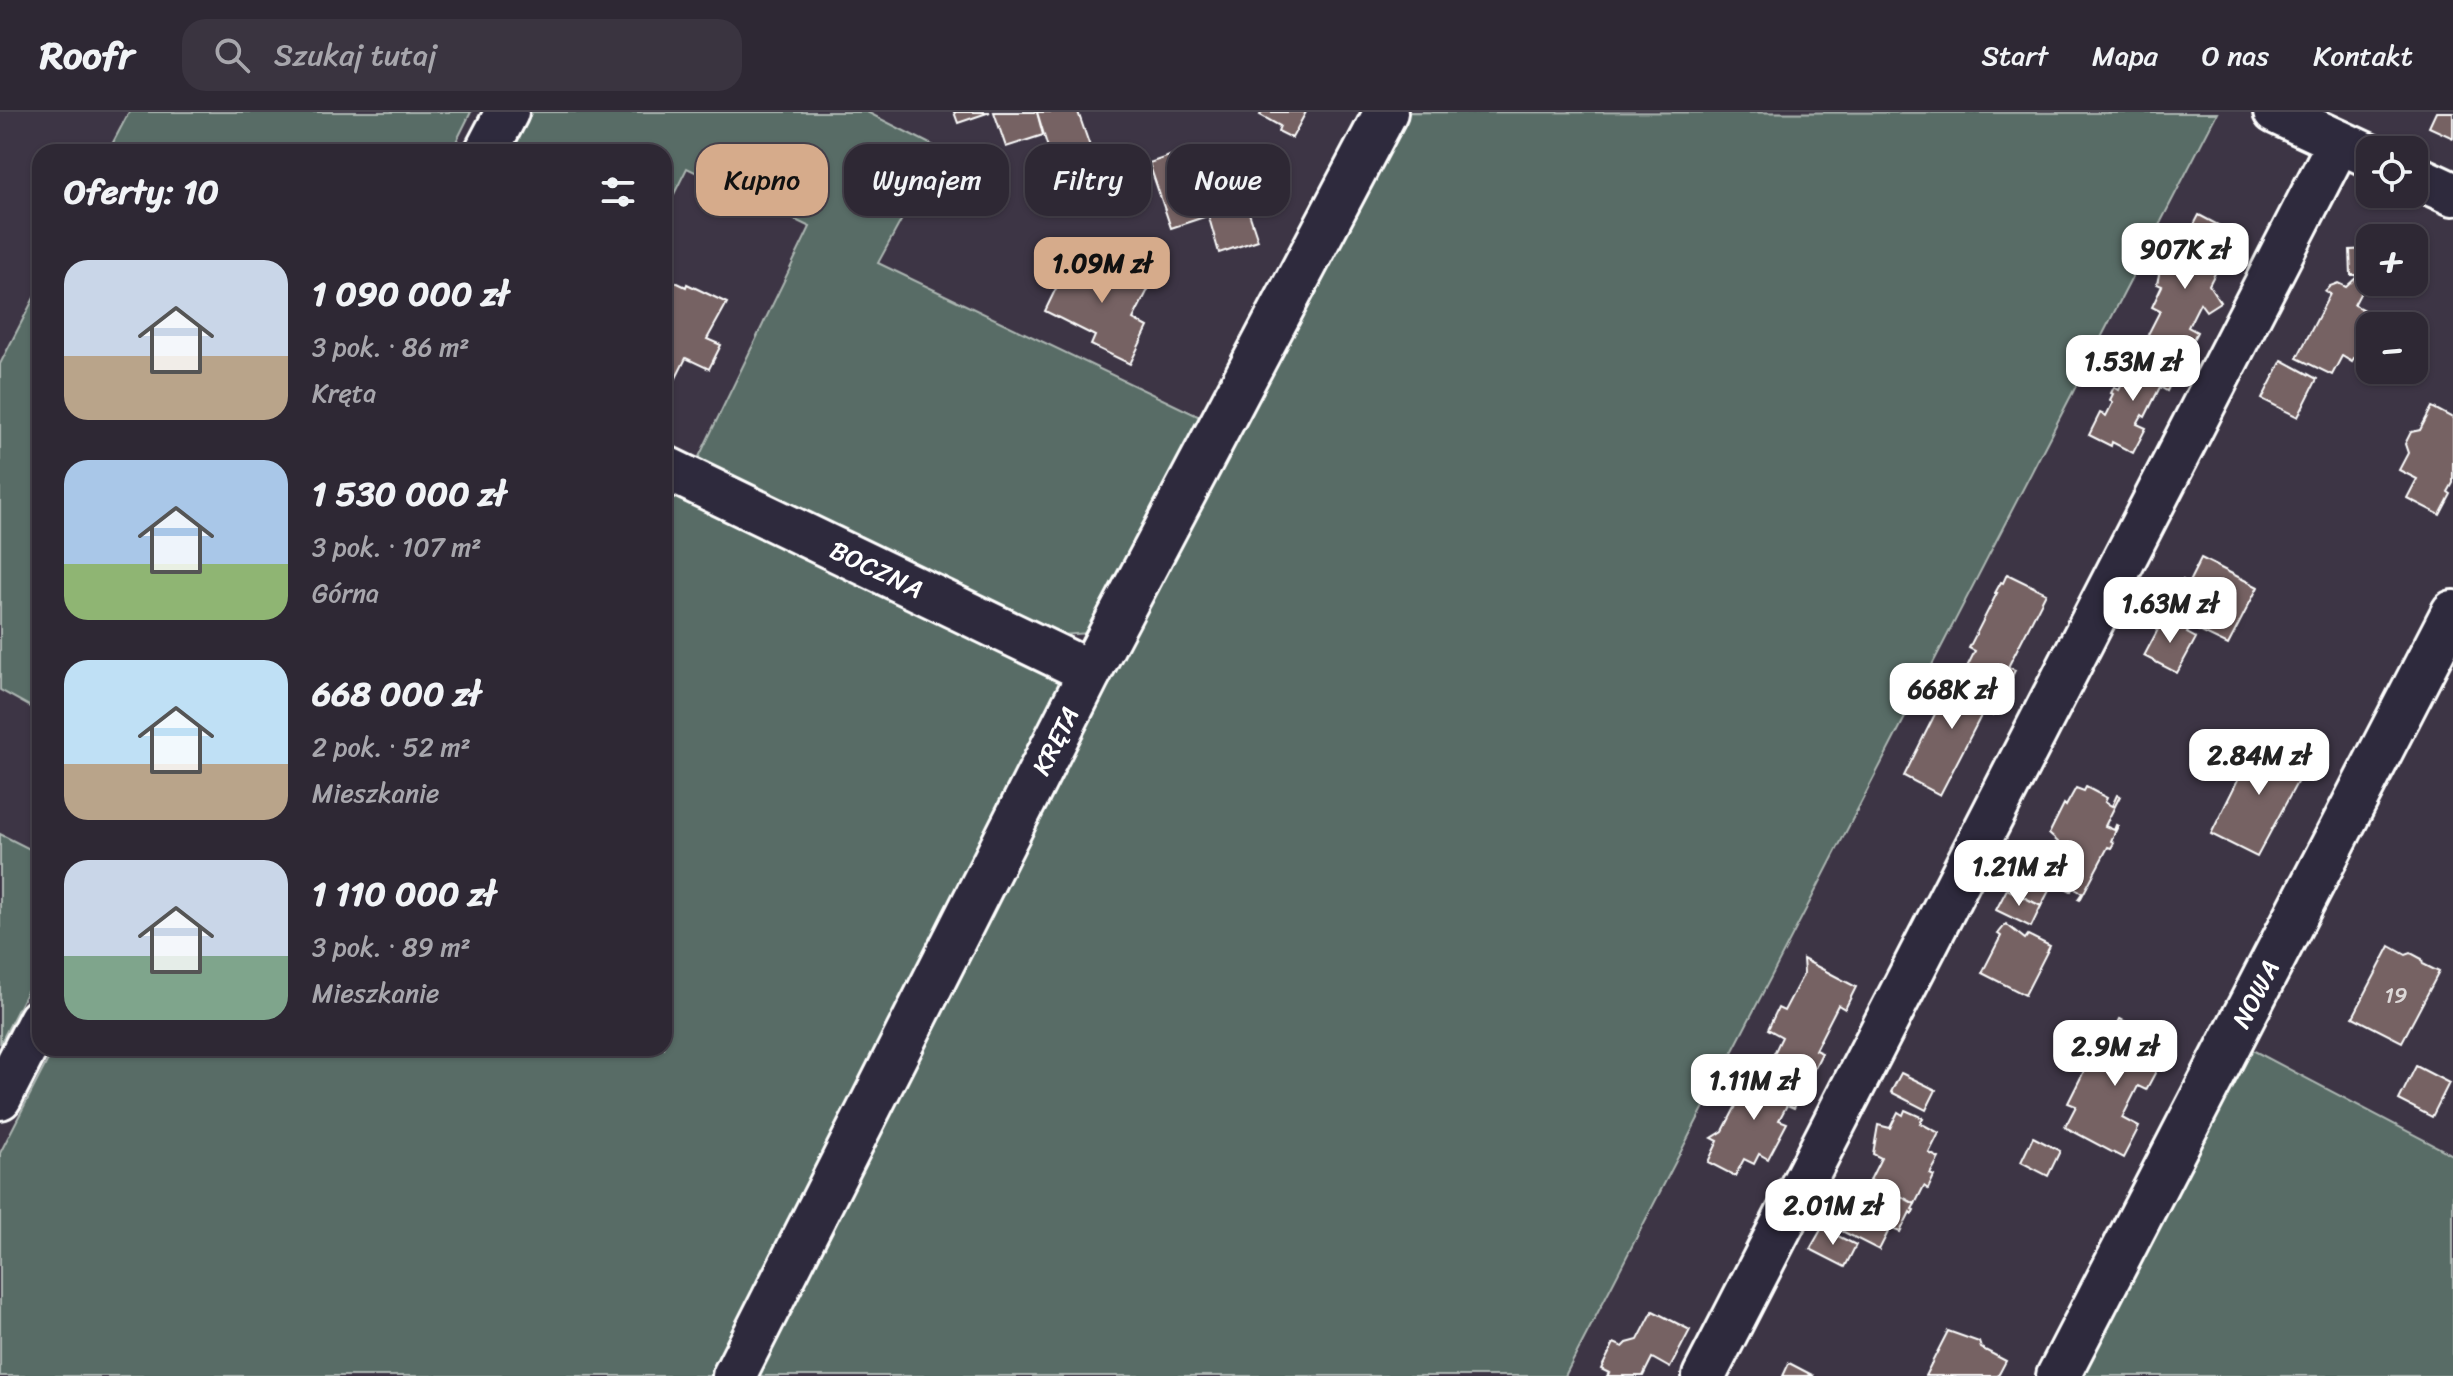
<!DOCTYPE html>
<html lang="pl">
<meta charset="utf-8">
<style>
body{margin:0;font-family:Sriracha,sans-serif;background:#3a3440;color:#f1f3f6;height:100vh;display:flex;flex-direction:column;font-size:30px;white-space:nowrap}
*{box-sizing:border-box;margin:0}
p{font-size:26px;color:#a7a6ac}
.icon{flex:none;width:44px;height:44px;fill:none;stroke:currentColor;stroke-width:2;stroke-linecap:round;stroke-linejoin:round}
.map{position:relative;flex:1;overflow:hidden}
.details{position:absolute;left:32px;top:32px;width:640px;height:912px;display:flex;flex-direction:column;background:#2e2834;border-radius:24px;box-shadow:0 2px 6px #0004,0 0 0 2px #49444f}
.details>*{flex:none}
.hud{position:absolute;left:696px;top:32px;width:760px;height:72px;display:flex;gap:16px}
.controls{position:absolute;left:2356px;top:24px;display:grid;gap:16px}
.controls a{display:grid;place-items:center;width:72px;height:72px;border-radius:16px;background:#2e2834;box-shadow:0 2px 6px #0004,0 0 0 2px #49444f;font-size:40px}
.price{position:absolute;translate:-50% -68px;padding:0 18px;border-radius:16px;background:#fff;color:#222;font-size:26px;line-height:52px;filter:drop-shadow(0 2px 4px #0008)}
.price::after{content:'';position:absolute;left:50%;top:48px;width:24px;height:18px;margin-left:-12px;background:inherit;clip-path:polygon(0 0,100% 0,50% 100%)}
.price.on{background:#d6ab8b;color:#111}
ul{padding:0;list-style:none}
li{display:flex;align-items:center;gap:24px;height:200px;padding:0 32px}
li span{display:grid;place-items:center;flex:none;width:224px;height:160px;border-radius:24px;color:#555}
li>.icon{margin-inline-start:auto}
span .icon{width:96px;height:96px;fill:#fffc;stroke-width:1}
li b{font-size:34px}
h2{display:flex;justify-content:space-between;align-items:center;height:96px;padding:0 32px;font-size:34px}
.tag{padding:0 28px;border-radius:24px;background:#2e2834;box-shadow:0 2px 6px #0004,0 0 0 2px #49444f;font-size:28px;line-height:72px}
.tag.on{background:#d6ab8b;color:#111}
header{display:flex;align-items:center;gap:48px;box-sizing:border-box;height:112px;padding:0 40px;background:#2e2834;border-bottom:2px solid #49444f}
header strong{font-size:38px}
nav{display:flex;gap:44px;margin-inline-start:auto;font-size:28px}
.search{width:560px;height:72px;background:#3a3440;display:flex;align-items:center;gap:20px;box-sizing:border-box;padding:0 28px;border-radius:24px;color:#a7a6ac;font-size:30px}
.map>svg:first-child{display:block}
</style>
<header>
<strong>Roofr</strong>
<div class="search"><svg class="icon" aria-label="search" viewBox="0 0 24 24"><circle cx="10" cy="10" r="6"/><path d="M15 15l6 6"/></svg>Szukaj tutaj</div>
<nav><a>Start</a><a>Mapa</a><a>O nas</a><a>Kontakt</a></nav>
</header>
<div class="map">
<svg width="2453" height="1264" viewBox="0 0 2453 1264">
<rect width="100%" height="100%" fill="#3d3545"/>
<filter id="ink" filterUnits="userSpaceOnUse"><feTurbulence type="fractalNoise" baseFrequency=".0125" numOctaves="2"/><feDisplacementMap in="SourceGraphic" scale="16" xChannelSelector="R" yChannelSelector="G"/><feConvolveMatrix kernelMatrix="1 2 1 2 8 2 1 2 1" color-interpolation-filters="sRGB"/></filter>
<g filter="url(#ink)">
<g fill="#596c66" stroke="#acb6b2" stroke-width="2">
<path d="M129,0h342l-20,40h-343z"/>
<path d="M532,0h335l73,37 -62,114 324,155 -112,215 -30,2 -363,-174 113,-234 -123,-59 -23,46v-62h-152z"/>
<path d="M1409,0l808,1 -652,1263h-810l481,-940z"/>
<path d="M37,180l3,2v418l-40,-22v-326z"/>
<path d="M664,372l405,199 -345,693h-724v-223l54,-105h610z"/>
<path d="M0,722l40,20v112l-40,78z"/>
<path d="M2243,933l210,110v221h-380z"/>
</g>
<g fill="#766263" stroke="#fff" stroke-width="2">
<path d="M954,0h36l-32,11z"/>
<path d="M994,0h43l6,23 -37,12z"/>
<path d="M1037,0h41l16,46 -39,13z"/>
<path d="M1262,0h44l-14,26 -14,-7 2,-5 -20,-11z"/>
<path d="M2436,0h17v26l-24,-11z"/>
<path d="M1187,38l20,66 -36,12 -22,-65z"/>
<path d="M1236,62l22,66 -39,13 -19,-67z"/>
<path d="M2199,103l36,19 -26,51 11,17 -14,9 -6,-8 -12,24 9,5 -20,39 -38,-19 21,-41 -8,-4 10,-21 -5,-2 5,-24 2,1 4,-14 12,5z"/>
<path d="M2370,137v26l-16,30 12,6 -10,19 10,5 -14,27 -10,-6 -10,19 -35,-17 33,-64 -5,-3 5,-5 8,-3 8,4 13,-12h-8l-1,-25z"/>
<path d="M1074,139l51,25 3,-5 24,11 -19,37 15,8 -18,37 -39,-19 4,-9 -50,-25z"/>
<path d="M667,166l19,9 1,-3 40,19 -20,36 14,6 -12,24 -23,-11 -22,44v-118z"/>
<path d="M2139,240l38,19 -10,20 -7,-4 -15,30 -3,-2 -5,9 9,4 -13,25 -21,-11 -1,4 -22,-11 11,-22 6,3 7,-14 -3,-2 3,-6 -2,-1 3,-6 5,3z"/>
<path d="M2282,248l35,19 -19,38 -36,-18z"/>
<path d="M2432,295l21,11v65l-5,9 3,2 -11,21 -33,-17 10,-19 -18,-9 9,-17 -3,-9 6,-12 9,-2z"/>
<path d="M2201,446l57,29 -30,58 -31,-15 2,-5 -25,-13 6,-13 -6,-3 9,-16 5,4z"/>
<path d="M2007,462l39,19 -38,74 7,3 -10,22 -40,-21 10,-20 -6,-3 28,-55h-2l6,-11 2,1z"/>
<path d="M2164,506l25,11 -2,4 9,5 -19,35 -33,-17z"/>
<path d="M1965,559l40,21 -12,23 -9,-5 -44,85 -36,-19 44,-88 6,3z"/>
<path d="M2259,625l15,8 1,-3 33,20 -51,95 -46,-23z"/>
<path d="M2086,675l21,11 -2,4 7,4 5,-11 3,1 -15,30 9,4 2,-5 2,1 -7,15 3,2 -3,5 -3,-1 -28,53 -2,-1 4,-6 -9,-5 -2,3 -18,-9 2,-4 -12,-6 15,-30 -9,-8 15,-30 2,2 10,-18 8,3z"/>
<path d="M2018,756l34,17 -11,21 -34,-17z"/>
<path d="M2007,777l34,17 -10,21 -35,-17z"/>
<path d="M2006,812l19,15 3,-4 22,11 -25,49 -43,-22 19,-37 -3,-2z"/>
<path d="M2390,834l16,9 5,-2 11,6 1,5 16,8 -37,70 -49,-25z"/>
<path d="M1803,847l53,28 -11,22 -7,-4 -23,45 7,3 -18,36 -38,-19 16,-33 -14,-8 10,-21 6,3 20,-38z"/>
<path d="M2120,907l50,26 -24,45 -8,-4 -16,32 17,9 -16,31 -58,-31 11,-21 -8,-3 22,-44 8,4z"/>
<path d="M2416,954l33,17 -17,34 -33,-17z"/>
<path d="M1766,958l38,19 -10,19 -7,-3 -8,15 8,3 -19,36 -9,-5 -5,10 -10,-5 -9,17 -27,-14 10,-21 -6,-3 11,-7 15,-29 -6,-4 10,-20 16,8z"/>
<path d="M1901,961l35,17 -10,20 -35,-18z"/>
<path d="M1905,998l18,8 -3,5 19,10 -10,20 10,5 -9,16 4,2 -6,13 -4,-3 -9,18 -45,-24 11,-22 -8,-4 5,-29 12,3 8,-16 5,3z"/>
<path d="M2033,1025l27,14 -12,25 -27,-14z"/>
<path d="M1870,1068l45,24 -3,5 2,1 -2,4 -2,-2 -10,20 -10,-4 -11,22 -41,-21 9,-18 -10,-4 4,-14 21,5z"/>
<path d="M1822,1116l34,17 -11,22 -35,-18z"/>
<path d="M1653,1199l37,19 -20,38 -18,-10 -9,18h-36l2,-3 -8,-4 13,-26 9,4 4,-4 11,-3z"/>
<path d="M1948,1219l31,11 2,6 25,13 -8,15h-73z"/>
<path d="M1789,1251l25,13h-31z"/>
</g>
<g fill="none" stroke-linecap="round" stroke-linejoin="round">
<defs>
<g id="minor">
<path d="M2275,0l95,44"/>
<path d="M486,40l21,-40"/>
<path d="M2414,64l39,18"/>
<path id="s1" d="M664,355l426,205"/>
<path d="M0,986l40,-78"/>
<path id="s2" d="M734,1264l356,-704 296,-560"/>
<path d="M1704,1264l635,-1234"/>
<path id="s3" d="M2058,1264l395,-764"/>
</g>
</defs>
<use href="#minor" stroke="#fff" stroke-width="48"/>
<use href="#minor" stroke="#2f2a3d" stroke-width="42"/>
</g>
</g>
<g text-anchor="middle" stroke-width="7" stroke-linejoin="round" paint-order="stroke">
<g font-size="22" fill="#ddd8d8">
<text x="2396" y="891">19</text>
</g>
<g font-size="26" fill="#fff" stroke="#2f2a3d">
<text dy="9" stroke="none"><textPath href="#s1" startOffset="236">BOCZNA</textPath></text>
<text dy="9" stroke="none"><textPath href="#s2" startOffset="712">KRĘTA</textPath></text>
<text dy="9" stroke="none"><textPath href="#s3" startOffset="430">NOWA</textPath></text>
</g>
</g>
</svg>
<div class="controls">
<a><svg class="icon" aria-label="locate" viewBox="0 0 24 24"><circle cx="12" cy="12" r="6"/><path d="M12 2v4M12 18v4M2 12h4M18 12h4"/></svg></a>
<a>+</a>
<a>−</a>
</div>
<b class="price" style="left:2185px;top:179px">907K zł</b>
<b class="price on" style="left:1102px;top:193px">1.09M zł</b>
<b class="price" style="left:2133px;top:291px">1.53M zł</b>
<b class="price" style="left:2170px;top:533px">1.63M zł</b>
<b class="price" style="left:1952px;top:619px">668K zł</b>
<b class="price" style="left:2259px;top:685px">2.84M zł</b>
<b class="price" style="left:2019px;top:796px">1.21M zł</b>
<b class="price" style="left:2115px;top:976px">2.9M zł</b>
<b class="price" style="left:1754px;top:1010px">1.11M zł</b>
<b class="price" style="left:1833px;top:1135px">2.01M zł</b>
<div class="hud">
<a class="tag on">Kupno</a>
<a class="tag">Wynajem</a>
<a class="tag">Filtry</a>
<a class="tag">Nowe</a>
</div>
<section class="details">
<h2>Oferty: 10<svg class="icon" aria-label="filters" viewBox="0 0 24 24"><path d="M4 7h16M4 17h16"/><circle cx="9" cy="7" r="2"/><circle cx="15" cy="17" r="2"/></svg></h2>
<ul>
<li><span style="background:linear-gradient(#c9d6e8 60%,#b9a48a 0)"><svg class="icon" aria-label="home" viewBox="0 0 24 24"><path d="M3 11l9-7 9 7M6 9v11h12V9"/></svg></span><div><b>1 090 000 zł</b><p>3 pok. · 86 m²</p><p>Kręta</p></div></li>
<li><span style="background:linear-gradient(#a9c7e8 65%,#8fb573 0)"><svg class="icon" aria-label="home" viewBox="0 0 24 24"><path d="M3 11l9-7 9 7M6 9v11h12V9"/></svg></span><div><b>1 530 000 zł</b><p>3 pok. · 107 m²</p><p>Górna</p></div></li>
<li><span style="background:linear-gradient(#bfe0f5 65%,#b9a48a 0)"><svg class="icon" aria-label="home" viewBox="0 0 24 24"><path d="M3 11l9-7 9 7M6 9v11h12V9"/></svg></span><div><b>668 000 zł</b><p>2 pok. · 52 m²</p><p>Mieszkanie</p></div></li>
<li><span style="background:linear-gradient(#c9d6e8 60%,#7fa58c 0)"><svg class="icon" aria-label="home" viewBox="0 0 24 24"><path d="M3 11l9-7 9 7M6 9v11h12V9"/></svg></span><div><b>1 110 000 zł</b><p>3 pok. · 89 m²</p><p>Mieszkanie</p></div></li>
</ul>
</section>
</div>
